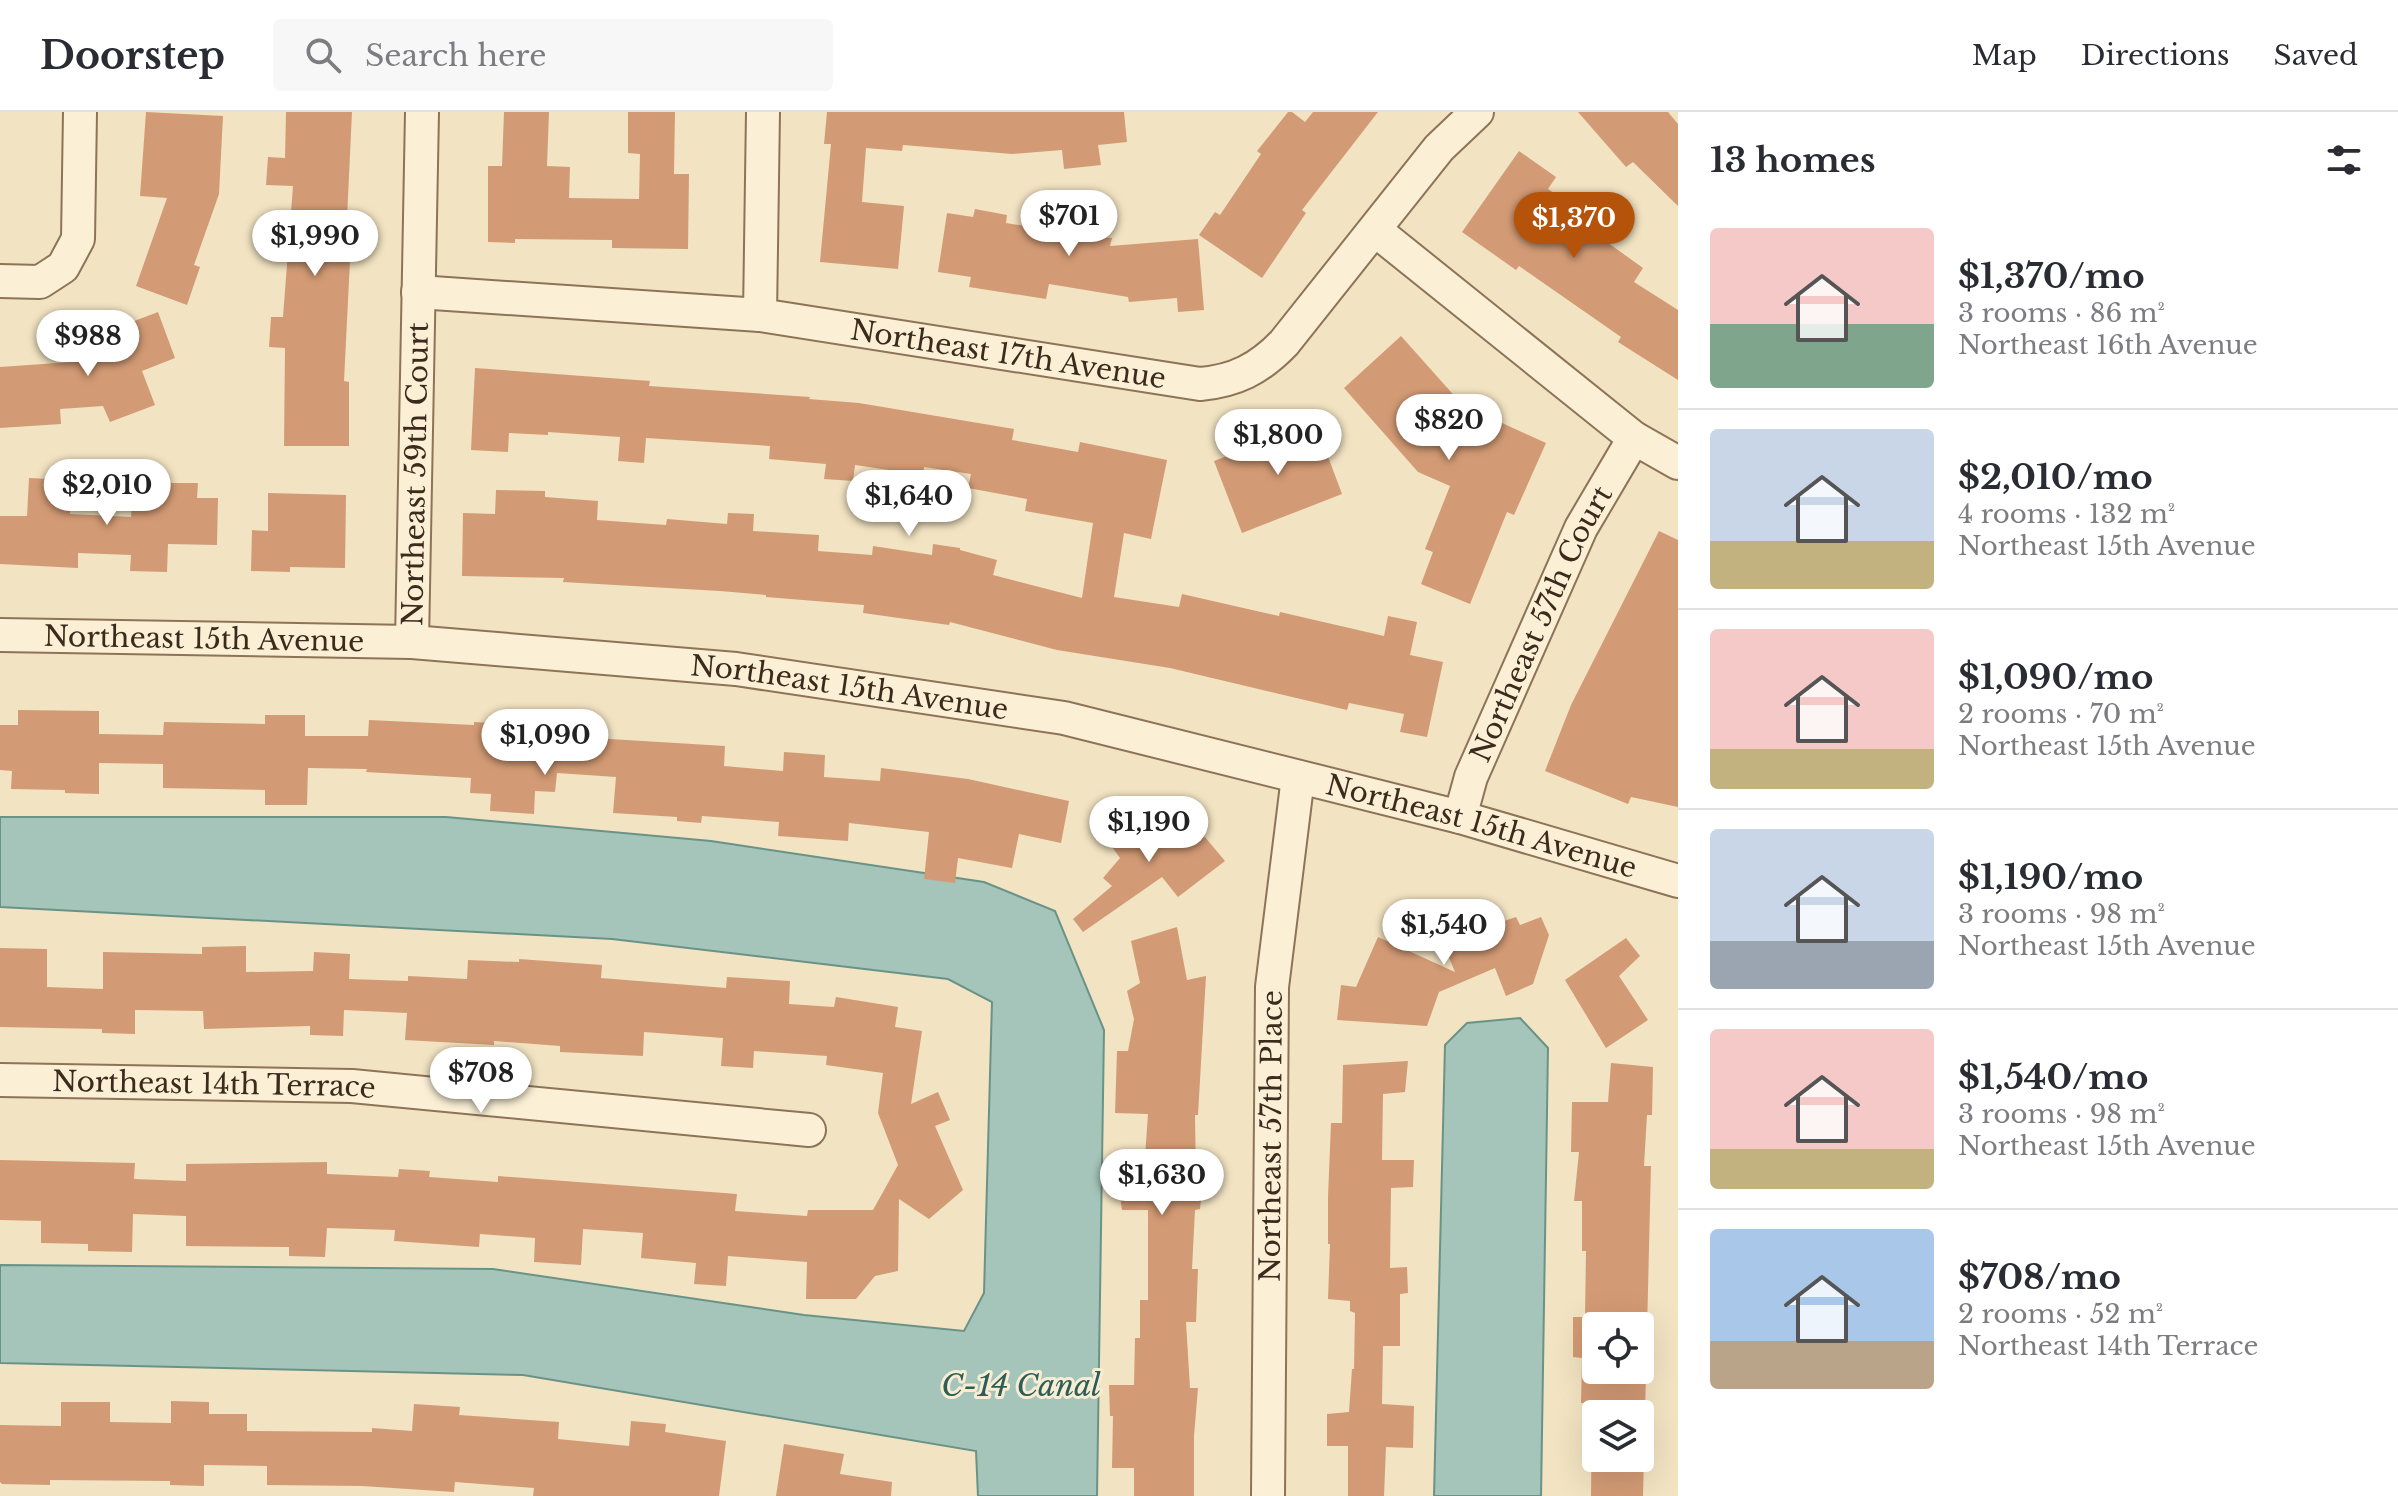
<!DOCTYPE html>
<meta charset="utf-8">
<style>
body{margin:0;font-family:"Libre Baskerville",serif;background:#f7f7f7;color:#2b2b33;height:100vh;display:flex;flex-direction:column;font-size:30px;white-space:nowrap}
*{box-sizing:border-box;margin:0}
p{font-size:26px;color:#7c7c81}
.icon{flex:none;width:44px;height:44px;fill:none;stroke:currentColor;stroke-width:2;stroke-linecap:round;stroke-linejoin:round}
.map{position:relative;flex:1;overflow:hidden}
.drawer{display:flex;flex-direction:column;background:#fff;width:720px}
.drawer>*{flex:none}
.fabs{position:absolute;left:1582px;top:1200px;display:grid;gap:16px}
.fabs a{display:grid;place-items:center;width:72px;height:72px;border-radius:8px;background:#fff;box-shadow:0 8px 32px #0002;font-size:40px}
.price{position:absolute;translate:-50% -68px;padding:0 18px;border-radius:28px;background:#fff;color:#222;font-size:26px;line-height:52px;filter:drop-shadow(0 2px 4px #0008)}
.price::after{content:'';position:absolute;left:50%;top:48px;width:24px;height:18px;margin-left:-12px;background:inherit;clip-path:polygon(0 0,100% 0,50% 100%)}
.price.current{background:#b45309;color:#fff}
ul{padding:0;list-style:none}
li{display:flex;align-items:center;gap:24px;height:200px;padding:0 32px}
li+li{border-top:2px solid #e1e1e2}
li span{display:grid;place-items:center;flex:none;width:224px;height:160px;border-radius:8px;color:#555}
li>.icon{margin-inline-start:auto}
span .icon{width:96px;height:96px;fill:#fffc;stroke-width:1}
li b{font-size:34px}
h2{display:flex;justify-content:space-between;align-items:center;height:96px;padding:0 32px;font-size:34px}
header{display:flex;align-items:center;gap:48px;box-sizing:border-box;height:112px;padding:0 40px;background:#fff;border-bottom:2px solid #e1e1e2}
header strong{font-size:38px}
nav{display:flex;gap:44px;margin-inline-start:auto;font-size:28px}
.search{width:560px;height:72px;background:#f7f7f7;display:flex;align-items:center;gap:20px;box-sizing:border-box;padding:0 28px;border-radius:8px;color:#7c7c81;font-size:30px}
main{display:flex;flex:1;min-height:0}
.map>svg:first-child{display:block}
</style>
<header>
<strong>Doorstep</strong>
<div class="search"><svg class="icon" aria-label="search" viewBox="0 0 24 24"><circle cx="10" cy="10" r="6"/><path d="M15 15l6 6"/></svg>Search here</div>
<nav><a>Map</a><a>Directions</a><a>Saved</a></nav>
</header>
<main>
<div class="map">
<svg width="1678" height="1384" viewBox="0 0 1678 1384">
<rect width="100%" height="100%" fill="#f2e3c2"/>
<g fill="#a5c4ba" stroke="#6a9388" stroke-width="2">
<path d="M0,705h446l265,24 273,41 71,29 49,119 -7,466h-119l-2,-45 -453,-76 -523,-12v-98l493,4 311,46 160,16 20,-38 8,-291 -44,-23 -336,-40 -612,-32z"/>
<path d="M1520,906l28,30 -7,448h-107l11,-451 22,-22z"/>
</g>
<g fill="#d39b75" fill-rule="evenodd">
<path d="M146,0l77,4 -4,78 -25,71 6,2 -13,38 -51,-19 31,-88 -27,-2z"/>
<path d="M286,0h66l-7,149h5l-6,120 5,1v64h-65l1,-98 -16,-1 2,-30h12l10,-131 -27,-1 2,-28 17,1z"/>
<path d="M504,0h45l-2,54 23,1 -1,31 70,1 1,-45 -12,-1v-41h47l-1,62h15l-1,75 -76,-1v-8l-97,-1v4l-27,-1v-76h14z"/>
<path d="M827,0h297l3,30 -29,3 3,20 -37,4 -2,-19 -50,4 -109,-9 -1,6 -36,-3 -4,54 42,4 -6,63 -78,-7 11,-118h-7z"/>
<path d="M1288,0h4l13,10 8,-10h65l-76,98 4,3 -44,65 -63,-43 16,-23 5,3 41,-61 -4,-3z"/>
<path d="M1578,0h90l10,12v82l-45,-44 -7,5z"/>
<path d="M1519,39l37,26 -8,12 61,43 -5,8 39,28 -9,14 44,28v70l-60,-38 3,-5 -102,-71 -3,4 -54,-38z"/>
<path d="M1055,88l47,7 -5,30 15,1 -2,8 88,-7 6,71 -26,2 -1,-14 -48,4 -1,-5 -79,-13 -3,15 -77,-12 2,-10 -33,-5 9,-59 26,4 2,-8 32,6 -1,8 44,7z"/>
<path d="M158,200l17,46 -33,13 13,34 -45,17 -7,-16 -43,3 1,15 -61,4v-61l86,-6 -7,-19z"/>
<path d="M1401,224l83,93 5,-12 57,26 -32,72 -7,-3 -37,92 -49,-20 12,-32 -8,-3 25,-63 -32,-14 -74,-84z"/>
<path d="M475,256l175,13 -1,5 161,11 -1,2 50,4 155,26 -2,11 66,12 2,-10 87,18 -16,79 -27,-6 -10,64 65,10 3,-13 97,22 1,-4 104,24 4,-20 29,6 -7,33 33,7 -16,75 -27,-5 4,-18 -55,-11 -2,7 -177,-42 -113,-18 -107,-28 -1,3 -86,-12 1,-8 -98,-8v-2l-46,-4 -157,-9 1,-4 -102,-2 1,-63 32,1 1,-24 49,1v6l53,4 -1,19 69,5 1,-6 60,5 1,-11 26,1 -1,17 66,4 -1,16 54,4 1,-9 59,9 1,-11 27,4v2l37,10 -4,15 89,23 11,-75 -68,-12 2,-12 -59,-11 3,-14 -47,-7 -1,8 -68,-10 -2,16 -29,-2 2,-15 -57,-5 1,-13 -124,-8 -2,25 -26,-2 2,-24 -72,-5v3l-39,-2 -1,19 -37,-2z"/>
<path d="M1315,310l27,72 -100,39 -28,-72z"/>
<path d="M29,366l43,2 -2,34 61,3 1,-20h21l1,-14h44l-1,15h21l-1,47 -49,-1 -1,28 -37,-1 1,-16 -53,-2v15l-78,-4v-48h27z"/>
<path d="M268,381l78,2 -1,73 -55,-1v5l-39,-1 1,-41 16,1z"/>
<path d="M1659,419l19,9v267l-47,-10 -3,7 -83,-33 26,-66z"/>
<path d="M18,598l81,1v23l64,1 1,-13 101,2v-9h40v21h63l1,-16 105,5v-3l35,2 -2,20 70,4v-11l148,9 -1,20 59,5 1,-19 41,3 -1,22 56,4 1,-13 87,11 101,22 -8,42 -42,-9 -7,34 -54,-10 -3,25 -31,-4 5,-47 -80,-9 -1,18 -70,-5 1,-14 -77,-6 -1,7 -24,-2v-4l-64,-4 3,-36 -59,-4 -2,19 -20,-1 -1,23 -44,-3 1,-17 -21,-1 1,-15 -105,-6 1,-3 -59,-1 -1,37h-42v-15l-102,-2v-24l-64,-1v31l-34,-1v-3l-54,-1 1,-18 -12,-1v-45h18z"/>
<path d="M1125,695l26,34 18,-14 12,13 13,-16 31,37 -47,36 -16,-20 -79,55 -10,-13 39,-33 -9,-8 17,-20 -20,-28z"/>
<path d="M1460,791l5,12 16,-6 6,10 11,-6 3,9 15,-5 4,8 21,-8 8,18 -16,49 -27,12 -11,-28 -56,24 -12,34 -90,-6 4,-35 15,2 22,-50 77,35 -23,-56z"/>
<path d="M1177,815l10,53 19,-4 -8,139h-3l1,66 7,1 -3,27 -5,1 -3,59h6l-2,53h-10l4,66h8l-4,48v60h-60v-28h-22l1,-52h-3l-1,-31h25l1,-47h5v-38h8v-90h-26l-5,-33 27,-6 4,-57 -33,-1 2,-62h11l6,-32 -7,-28 13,-8 -9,-42z"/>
<path d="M1626,826l14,18 -21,20 29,44 -42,28 -41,-68z"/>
<path d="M246,834v26l67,-1 1,-19 36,2 -1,25 59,2v-5l59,3 1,-19 51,2v-3l83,6 -1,13 125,10 1,-11 63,4 -1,23 45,3 2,-10 62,10 -3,20 27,4 -11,73 27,-12 12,28 -15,6 28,64 -34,29 -30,-20 -1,72 -23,5 -19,23h-50l1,-37 -79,-6 -2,30 -32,-2 2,-21 -55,-5 2,-25 -60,-4 -2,36 -47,-3 1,-24 -55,-4 -1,13 -85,-6 1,-11 -68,-2 -2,29 -36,-1v-9l-103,-1v-30l-53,-2 -1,38 -44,-1v-7l-47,-1v-22l-41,-1v-60l135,3 -1,16 52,2v-17l141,-2v12l71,3 1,-8 31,2 -1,6 69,5v-6l239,18 -2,17 72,5 1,-6h65l25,-45 -20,-52 5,-40 -57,-8 1,-9 -73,-5 -1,17 -32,-2 2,-28 -79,-6 -1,24 -83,-4v-6l-66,-5v4l-89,-5 2,-27 -63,-3 -1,26 -33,-1v-9l-106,3 -1,-18 -68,-1v24l-33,-1v-4l-102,-2v-79l47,1v38l56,2v-37l99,2v-7z"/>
<path d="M1408,949l-3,31 -22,2 -1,66h32l-1,27 -22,1 -1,80 17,-1 1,26 -8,1v52h-17l-1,58 32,2 -1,42 -27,-1 -2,49h-36v-50h-21v-32l22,-2 3,-43h2l1,-56 -5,-2v-10l-22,-2 2,-55h-2v-47l3,-74h11l1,-58z"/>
<path d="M1611,951l42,4 -1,48h-5l-3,51h7l-8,330h-52l1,-93h-11l1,-45 -9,-1v-40h12l1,-66h-4v-50h-8l5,-49h-8l1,-50h36zM1596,1214h44v44h-44zM1596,1302h44v44h-44z"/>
<path d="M171,1289l38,1v12h38v17l125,1v-4l40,3 2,-27 46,3 -1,8 100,7 -1,17 71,7 2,-25 35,3 -1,8 61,9 -7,55h-186l1,-8 -79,-6 -1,10 -92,-6 -95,-1v-19l-63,-1v21l-34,-1v-4l-120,-1v5l-48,-1 -2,-2v-57l61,1v-24h49v20l61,1z"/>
<path d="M784,1332l60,10 -4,20 52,8 -1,14h-115z"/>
</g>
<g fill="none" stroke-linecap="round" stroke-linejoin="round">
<defs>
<g id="minor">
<path d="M1375,118l259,208 44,25"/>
<path d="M0,169l40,1 23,-15 15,-28 2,-127"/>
<path id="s1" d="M418,180l342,23 440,69c35,-3 59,-15 84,-41l155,-195 38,-36"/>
<path d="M760,203l3,-203"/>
<path id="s2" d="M0,523l412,7 324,27 328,49 396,99 218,64"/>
<path id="s3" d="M412,530l10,-530"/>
<path id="s4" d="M1460,705l11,-40 110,-249 53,-90"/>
<path id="s5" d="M0,968l352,6 457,44"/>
<path id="s6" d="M1268,1384l4,-509 26,-210"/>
</g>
</defs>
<use href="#minor" stroke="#8d7357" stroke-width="36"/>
<use href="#minor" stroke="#fbf0d6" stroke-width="32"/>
</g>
<g text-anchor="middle" stroke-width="6" stroke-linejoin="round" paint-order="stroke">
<g font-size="28" fill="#3c2b1d" stroke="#f8edd2">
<text dy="10" stroke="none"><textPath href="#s1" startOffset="594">Northeast 17th Avenue</textPath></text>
<text dy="10" stroke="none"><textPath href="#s3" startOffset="168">Northeast 59th Court</textPath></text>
<text dy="10" stroke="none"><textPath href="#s4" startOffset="210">Northeast 57th Court</textPath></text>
<text dy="10" stroke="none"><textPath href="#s2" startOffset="204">Northeast 15th Avenue</textPath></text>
<text dy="10" stroke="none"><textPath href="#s2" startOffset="852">Northeast 15th Avenue</textPath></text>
<text dy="10" stroke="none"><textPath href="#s2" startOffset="1500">Northeast 15th Avenue</textPath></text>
<text dy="10" stroke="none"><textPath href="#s5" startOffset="214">Northeast 14th Terrace</textPath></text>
<text dy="10" stroke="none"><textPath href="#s6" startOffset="360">Northeast 57th Place</textPath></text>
</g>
<g font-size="30" font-style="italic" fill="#2b5d59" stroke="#f8edd2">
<text x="1021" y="1284">C-14 Canal</text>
</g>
</g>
</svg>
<div class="fabs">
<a><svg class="icon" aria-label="locate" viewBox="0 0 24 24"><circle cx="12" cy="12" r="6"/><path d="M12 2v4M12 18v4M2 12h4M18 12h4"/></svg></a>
<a><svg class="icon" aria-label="layers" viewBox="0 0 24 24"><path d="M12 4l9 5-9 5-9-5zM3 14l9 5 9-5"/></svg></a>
</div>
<b class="price" style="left:1069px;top:146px">$701</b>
<b class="price current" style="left:1574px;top:148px">$1,370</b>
<b class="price" style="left:315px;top:166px">$1,990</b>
<b class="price" style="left:88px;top:266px">$988</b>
<b class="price" style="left:1449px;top:350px">$820</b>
<b class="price" style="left:1278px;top:365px">$1,800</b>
<b class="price" style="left:107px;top:415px">$2,010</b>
<b class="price" style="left:909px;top:426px">$1,640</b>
<b class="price" style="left:545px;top:665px">$1,090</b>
<b class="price" style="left:1149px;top:752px">$1,190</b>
<b class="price" style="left:1444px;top:855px">$1,540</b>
<b class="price" style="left:481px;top:1003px">$708</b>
<b class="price" style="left:1162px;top:1105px">$1,630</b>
</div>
<section class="drawer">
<h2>13 homes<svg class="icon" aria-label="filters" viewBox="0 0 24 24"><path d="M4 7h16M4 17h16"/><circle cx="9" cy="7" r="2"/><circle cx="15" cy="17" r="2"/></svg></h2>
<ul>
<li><span style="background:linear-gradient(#f6c9c9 60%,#7fa58c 0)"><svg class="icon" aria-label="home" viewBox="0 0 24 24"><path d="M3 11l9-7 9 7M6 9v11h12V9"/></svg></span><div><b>$1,370/mo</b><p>3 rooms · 86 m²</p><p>Northeast 16th Avenue</p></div></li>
<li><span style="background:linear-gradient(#c9d6e8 70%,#c2b280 0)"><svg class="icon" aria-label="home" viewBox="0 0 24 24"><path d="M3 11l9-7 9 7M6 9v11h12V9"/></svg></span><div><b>$2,010/mo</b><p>4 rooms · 132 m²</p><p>Northeast 15th Avenue</p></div></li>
<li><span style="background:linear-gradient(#f6c9c9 75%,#c2b280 0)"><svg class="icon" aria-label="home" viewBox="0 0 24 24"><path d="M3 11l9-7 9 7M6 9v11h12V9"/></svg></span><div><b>$1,090/mo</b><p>2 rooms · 70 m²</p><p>Northeast 15th Avenue</p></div></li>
<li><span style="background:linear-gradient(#c9d6e8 70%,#9aa5b1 0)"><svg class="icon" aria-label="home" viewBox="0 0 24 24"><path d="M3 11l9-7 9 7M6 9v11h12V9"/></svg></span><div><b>$1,190/mo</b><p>3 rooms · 98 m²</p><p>Northeast 15th Avenue</p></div></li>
<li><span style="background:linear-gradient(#f6c9c9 75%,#c2b280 0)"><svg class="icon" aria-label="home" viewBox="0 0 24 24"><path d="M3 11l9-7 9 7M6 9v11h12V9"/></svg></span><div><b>$1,540/mo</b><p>3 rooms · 98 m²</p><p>Northeast 15th Avenue</p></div></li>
<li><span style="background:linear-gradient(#a9c7e8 70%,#b9a48a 0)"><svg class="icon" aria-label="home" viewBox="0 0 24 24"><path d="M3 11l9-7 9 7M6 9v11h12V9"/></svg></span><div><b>$708/mo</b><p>2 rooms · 52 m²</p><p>Northeast 14th Terrace</p></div></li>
</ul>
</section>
</main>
